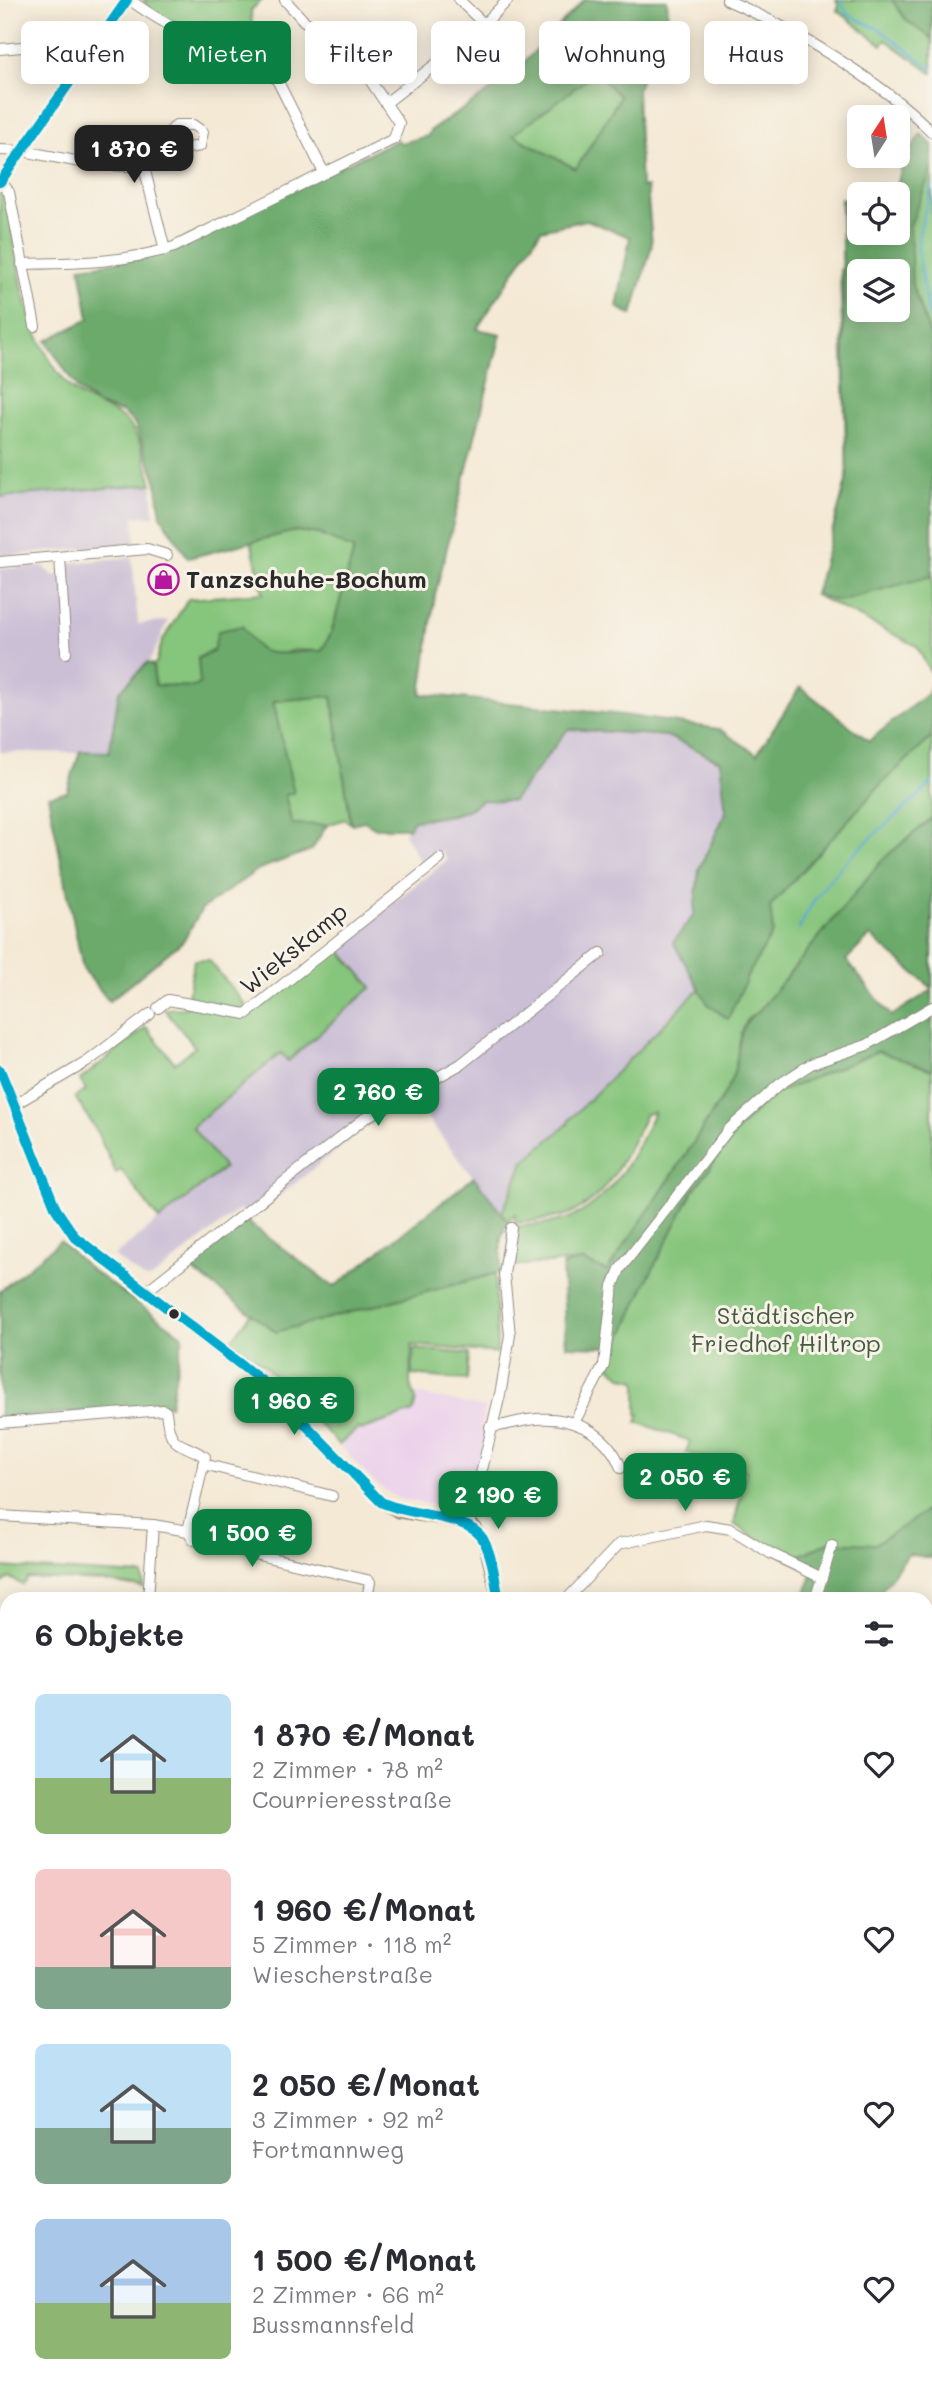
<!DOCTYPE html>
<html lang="de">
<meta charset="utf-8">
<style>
body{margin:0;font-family:Mali,sans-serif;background:#f7f7f7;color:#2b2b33;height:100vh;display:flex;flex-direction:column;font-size:26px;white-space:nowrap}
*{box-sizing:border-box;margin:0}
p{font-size:23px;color:#7c7c81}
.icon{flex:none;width:38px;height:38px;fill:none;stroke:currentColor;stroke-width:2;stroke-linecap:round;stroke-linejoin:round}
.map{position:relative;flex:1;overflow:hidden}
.sheet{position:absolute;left:0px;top:1592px;width:933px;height:800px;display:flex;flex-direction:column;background:#fff;border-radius:21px 21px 0 0;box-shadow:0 4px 18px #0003}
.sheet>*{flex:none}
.banner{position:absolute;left:21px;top:21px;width:891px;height:63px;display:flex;gap:14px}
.needle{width:46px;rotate:12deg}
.buttons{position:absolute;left:847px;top:105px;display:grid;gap:14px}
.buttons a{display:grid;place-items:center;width:63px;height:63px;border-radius:10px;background:#fff;box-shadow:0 4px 18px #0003;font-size:35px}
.price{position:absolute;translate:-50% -60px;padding:0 16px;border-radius:14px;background:#0b8043;color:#fff;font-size:23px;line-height:46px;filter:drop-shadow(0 2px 4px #0008)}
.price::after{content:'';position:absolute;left:50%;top:42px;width:21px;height:16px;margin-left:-10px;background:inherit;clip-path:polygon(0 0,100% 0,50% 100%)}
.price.active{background:#222;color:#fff}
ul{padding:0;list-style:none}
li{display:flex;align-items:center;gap:21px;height:175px;padding:0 35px}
li span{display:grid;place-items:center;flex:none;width:196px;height:140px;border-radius:10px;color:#555}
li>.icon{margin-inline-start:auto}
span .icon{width:84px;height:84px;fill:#fffc;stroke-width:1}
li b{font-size:30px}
h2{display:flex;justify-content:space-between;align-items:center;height:84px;padding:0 35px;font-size:30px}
.pill{padding:0 24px;border-radius:10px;background:#fff;box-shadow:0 4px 18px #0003;font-size:24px;line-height:63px}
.pill.active{background:#0b8043;color:#fff}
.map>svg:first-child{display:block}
</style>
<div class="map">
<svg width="932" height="2391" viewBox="0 0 932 2391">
<rect width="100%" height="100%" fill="#f7f3e8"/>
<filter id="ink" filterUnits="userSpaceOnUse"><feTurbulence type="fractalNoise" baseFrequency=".0143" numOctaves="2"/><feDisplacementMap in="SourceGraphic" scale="14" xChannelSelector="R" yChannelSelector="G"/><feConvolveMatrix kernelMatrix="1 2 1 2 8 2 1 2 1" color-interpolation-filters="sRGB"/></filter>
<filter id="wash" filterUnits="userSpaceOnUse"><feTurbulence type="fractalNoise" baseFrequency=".00686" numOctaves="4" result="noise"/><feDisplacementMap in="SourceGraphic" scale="28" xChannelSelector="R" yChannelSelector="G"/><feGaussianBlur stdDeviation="1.57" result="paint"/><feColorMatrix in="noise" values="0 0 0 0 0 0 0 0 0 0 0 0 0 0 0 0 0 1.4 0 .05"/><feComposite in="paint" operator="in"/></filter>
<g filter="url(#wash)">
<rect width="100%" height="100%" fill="#f4e9d5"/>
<g fill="#ebd1eb">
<path d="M417,1394l69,14 -6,19 6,2 -18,83 -72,-14 -23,-17 -34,-36 19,-17 55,-16z"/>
<path d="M7,2201v184h76l1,6h-84v-183z"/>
</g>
<g fill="#cbbfd5">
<path d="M152,484l2,32 -20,1 2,27 -136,12v-59z"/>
<path d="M132,557l6,67 30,-3 -17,38 -32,33 -10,61 -109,-1v-183l43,-3 11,10 12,-2 4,-11z"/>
<path d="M568,729l99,7 54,25 5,51 -27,56 -5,46 -21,28 28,45 -132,133 -1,4 -44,37 -22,52 -91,-115 -31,18 -133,105 -7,-12 -88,69 -7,1 -31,-23 110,-88 -32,-40 89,-75 6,7 85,-74 -35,-39 110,-87 -5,-9 -19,15 -19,-33 10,-13 32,-4 30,-10 5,-5h32z"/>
</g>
<g fill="#86c57c" stroke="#587854" stroke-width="2" fill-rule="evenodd">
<path d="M143,0h119l-11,10 1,17 -10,1 -5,8c-26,1 -80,-12 -94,-36z"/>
<path d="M836,0h56l15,21 25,17v35l-46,-33 -4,5 -45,-35 2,-3z"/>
<path d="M596,72l24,25 -44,72 -64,-34z"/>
<path d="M921,134l11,11v531l-15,-30 -102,-51 32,-117 -7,-208 58,-37 -2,-41 7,-31zM859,271h39v39h-39z"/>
<path d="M0,192l7,4c11,66 15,133 59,187 18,22 49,25 63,41 13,15 17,41 23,60l-152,13z"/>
<path d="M295,531l23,3 36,15 -22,82 -10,20 -27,-1 -17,5 -17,-4 -46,-3 -17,10 3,26 -8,3 -39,-2 -1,-20 3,-2 6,-21 26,-43 75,-6 -12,-52z"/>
<path d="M332,696l19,128 -6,-5 -18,6h-35l-7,-30 8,-2 -20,-92z"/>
<path d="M932,737v81l-50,42 -124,152c-23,10 -17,45 -26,66 -7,19 -20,34 -30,51 -30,49 -64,95 -95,143l-24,-11 -76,5 5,-38c18,-4 37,-3 54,-9 44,-14 71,-68 88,-107l-8,2c-19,37 -37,87 -81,101 -16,5 -34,6 -50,8v-9l-7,7 -6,-8 22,-52 44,-37 1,-4 132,-133 7,17 20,14 20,-43 25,-43 -3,-26 112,-123z"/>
<path d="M337,947l35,40 -84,74 -7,-8 -89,74 32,41 -65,52 -38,-50 -5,3 -20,-43 -21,-33 11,-7 -6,-10 66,-53 29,36 20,-16 -31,-38 22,-1 8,-48h15l43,53z"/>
<path d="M878,1051l54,19v488l-24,-4 -33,45 -46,-57 -39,18 -56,-36 12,-53 -60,-19 4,-11 -53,-19 3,-8h-3v-34l-14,-3 -14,-11 39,-88 45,-87 47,-64 32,-32z"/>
<path d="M495,1274l2,79 -85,-8 -2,38 6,17 -3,12 -53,18 -2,-2 -19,17 -75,-80 -33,-25 21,-27 24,19z"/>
<path d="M414,1349l55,5 -2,26 -55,-5z"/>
<path d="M0,1567l143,8 1,13 -42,-7 -74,-3 -5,7 -13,-7 -8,5z"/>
<path d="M3,1693h4v117l-7,-2z"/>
<path d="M83,2385h132v6h-131z"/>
<path d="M544,2385h311l-15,3 -2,3h-325z"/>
</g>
<g fill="#6caa6c" stroke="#4c6a4c" stroke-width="2" fill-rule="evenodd">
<path d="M584,0h83l1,15 -31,75 4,97h6l5,58 -20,70 -15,-8 13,-70 -44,-17 -45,10 -64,99 24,5 -66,261 -14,99 202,21 96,14 38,25 43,-67 69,54 59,-48 4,-10v54l-50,46 -112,123 3,26 -25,43 -20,44 -20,-15 -35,-62 21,-28 5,-45 27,-57 -6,-51 -53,-25 -99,-7 -55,72 -32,-1c-13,16 -48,18 -67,20l-6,8h-32l-12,-7 -13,3 -19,-128 -59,5 21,92 -9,2 7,29 35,1 -15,25 -53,19 -57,40 -19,32 -74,60 -26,-32 -35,-173 19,-4 13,-41 29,1 10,-60 28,-29 6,2 2,20 38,2 7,-3 -2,-26 15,-6 5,-21 24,-5c5,7 11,18 18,23 11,9 47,1 62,2l10,-20 22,-81 -35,-16 -24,-3 -107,27 -27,-42 -5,-36 -21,-56 -11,-11 -26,-8 -20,-15 -32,-49 43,-22 -9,-52 64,-9 253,-118 4,3 27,-7 2,-5 78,-52zM596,72l24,25 -44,72 -63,-34z"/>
<path d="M892,0h40v38l-25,-17z"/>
<path d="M921,134l11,11v23l-22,58 2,59 20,55v236l-93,25 -24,-6 32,-117 -6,-279 18,4v30h39l-2,-41 7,-31zM859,271h39v39h-39z"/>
<path d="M932,818v170l-62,-52 -24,24 45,56 41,-26v80l-54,-19 -106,44 -32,32 -47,64 -45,87 -39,88v-19l-43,-1 -4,-81 21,-4 24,10c32,-47 65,-93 95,-142 10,-17 23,-32 30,-51 9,-21 3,-56 26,-66l124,-152z"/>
<path d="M474,1177l34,44 -7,17v34l-225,60 -89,-66 58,-46 89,67z"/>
<path d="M60,1241l30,28 93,67 -13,69 -170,13v-127z"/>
<path d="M932,1507v51l-24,-4 -33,45h-71l9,-28 -23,-11 39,-18 46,2z"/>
<path d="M303,2385h241l-31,6h-247z"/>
</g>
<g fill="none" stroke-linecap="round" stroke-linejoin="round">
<g stroke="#55a8d0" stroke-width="2.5">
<path d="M840,0l7,14 34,16 51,39"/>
<path d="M932,187l-13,46 -1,18 9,59 5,11"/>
<path d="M799,929c25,-61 87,-101 133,-146"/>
</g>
</g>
</g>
<g filter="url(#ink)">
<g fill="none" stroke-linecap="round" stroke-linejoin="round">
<defs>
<g id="minor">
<path d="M130,0c32,23 79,53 119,37l9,5 66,131"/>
<path d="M459,0l25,24"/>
<path d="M727,0c68,30 152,79 205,132"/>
<path d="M0,49l87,-8 11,2"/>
<path d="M387,102l85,-66 36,-36"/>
<path d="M0,150l23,1 68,13 53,3 21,83"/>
<path d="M144,167l27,-16 29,-5 3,-14 -10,-7h-17l-5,6v20"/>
<path d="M1,181l8,11 26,134"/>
<path d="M0,182l127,-182"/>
<path d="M22,264c52,-1 102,-1 152,-17l220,-108 5,-16 -40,-59 -23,-24 -32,-19 -19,-21"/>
<path d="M60,557l6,96"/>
<path d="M0,562l147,-13 20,6"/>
<path d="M158,1008l10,-8 78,14 194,-155"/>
<path d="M15,1104l72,-42 63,-48"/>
<path d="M144,1293l221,-175 96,-54 140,-111"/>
<path d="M0,1423l163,-13 3,2c4,39 14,28 39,45l-17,74"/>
<path d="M574,1423l30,-58 9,-79 7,-17 108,-139 52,-46 31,-20 56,-19 65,-38"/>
<path d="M490,1427c13,-1 25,-5 38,-7 40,-6 79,10 93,48"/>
<path d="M203,1464l129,32"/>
<path d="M0,1516l153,9 35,6 6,9 173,40 3,2 -3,18"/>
<path d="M469,1524l32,-134 9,-55 -6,-61 7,-46"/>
<path d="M148,1600l5,-75"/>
<path d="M566,1600l53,-56 87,-19 25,4 39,24 52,25"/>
<path d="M815,1600l17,-55"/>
<path d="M0,1637h7"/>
<path d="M926,1715l6,2"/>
<path d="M0,1823l7,2"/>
<path d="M926,1886h6"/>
<path d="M0,1980h7"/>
<path d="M0,2041l7,-5"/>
<path d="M0,2092l7,8"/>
<path d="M0,2356l7,-1"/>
</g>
<g id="major">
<path d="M0,1070l56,139 19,28 192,148 114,117 18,9 55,9 21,8 10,14 14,58"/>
<path d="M74,2385l1,6"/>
</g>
</defs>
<use href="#minor" stroke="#908a80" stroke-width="12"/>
<use href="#major" stroke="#908a80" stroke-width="15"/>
<use href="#minor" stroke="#fff" stroke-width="10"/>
<use href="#major" stroke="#fcba8d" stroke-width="12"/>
<defs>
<g id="bus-1">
<path d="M0,182l127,-182"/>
<path d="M0,1070l56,139 19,28 192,148 114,117c29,15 90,12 103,39 9,17 11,40 15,59"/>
</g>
</defs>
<use href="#bus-1" stroke="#f7f3e8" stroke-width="16"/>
<use href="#bus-1" stroke="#00a9ce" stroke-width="10"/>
</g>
</g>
<defs>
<symbol id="shop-ring" viewBox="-11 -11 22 22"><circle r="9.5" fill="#f7f3e8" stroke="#b5179e" stroke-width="1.5"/><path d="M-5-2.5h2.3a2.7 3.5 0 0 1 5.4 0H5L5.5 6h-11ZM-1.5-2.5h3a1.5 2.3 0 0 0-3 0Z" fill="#b5179e"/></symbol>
</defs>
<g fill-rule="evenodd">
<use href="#shop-ring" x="146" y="562" width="35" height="35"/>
</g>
<circle fill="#2b2b2b" stroke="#f7f3e8" stroke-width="2.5" cx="174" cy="1314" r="6"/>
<g text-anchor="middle" stroke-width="6" stroke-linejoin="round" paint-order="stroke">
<g font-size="24" font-weight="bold" fill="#2b2b2b" stroke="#f7f3e8" text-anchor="start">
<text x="186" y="588">Tanzschuhe-Bochum</text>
</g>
<g font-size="24" fill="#2b2b2b" stroke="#f7f3e8">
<text transform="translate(294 949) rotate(-39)" y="8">Wiekskamp</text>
</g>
<g font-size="24" fill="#465943" stroke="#f7f3e8">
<text x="786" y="1324">Städtischer<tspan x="786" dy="28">Friedhof Hiltrop</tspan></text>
</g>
</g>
</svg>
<div class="buttons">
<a><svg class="needle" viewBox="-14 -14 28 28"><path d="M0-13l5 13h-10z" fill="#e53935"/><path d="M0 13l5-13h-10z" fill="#7c7c81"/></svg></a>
<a><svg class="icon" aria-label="locate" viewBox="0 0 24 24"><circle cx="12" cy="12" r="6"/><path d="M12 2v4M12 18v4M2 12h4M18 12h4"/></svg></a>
<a><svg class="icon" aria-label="layers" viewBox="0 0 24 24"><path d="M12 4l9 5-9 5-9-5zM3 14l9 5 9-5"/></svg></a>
</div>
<b class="price active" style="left:134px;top:185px">1 870 €</b>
<b class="price" style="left:378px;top:1128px">2 760 €</b>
<b class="price" style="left:294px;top:1437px">1 960 €</b>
<b class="price" style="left:685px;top:1513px">2 050 €</b>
<b class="price" style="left:498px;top:1531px">2 190 €</b>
<b class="price" style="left:252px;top:1569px">1 500 €</b>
<div class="banner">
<a class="pill">Kaufen</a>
<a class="pill active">Mieten</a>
<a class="pill">Filter</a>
<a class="pill">Neu</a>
<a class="pill">Wohnung</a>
<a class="pill">Haus</a>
</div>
<section class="sheet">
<h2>6 Objekte<svg class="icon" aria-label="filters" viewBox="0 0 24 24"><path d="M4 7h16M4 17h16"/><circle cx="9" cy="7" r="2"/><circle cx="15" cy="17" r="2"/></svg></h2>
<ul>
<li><span style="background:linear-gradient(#bfe0f5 60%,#8fb573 0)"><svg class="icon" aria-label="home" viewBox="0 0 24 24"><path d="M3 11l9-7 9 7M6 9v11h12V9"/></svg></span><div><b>1 870 €/Monat</b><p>2 Zimmer · 78 m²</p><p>Courrieresstraße</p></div><svg class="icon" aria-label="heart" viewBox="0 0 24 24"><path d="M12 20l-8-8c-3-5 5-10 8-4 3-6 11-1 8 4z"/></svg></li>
<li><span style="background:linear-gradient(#f6c9c9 70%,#7fa58c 0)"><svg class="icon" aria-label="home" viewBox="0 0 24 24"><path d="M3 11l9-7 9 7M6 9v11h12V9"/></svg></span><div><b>1 960 €/Monat</b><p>5 Zimmer · 118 m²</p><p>Wiescherstraße</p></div><svg class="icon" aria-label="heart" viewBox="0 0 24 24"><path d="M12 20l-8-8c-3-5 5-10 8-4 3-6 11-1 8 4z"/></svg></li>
<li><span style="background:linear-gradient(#bfe0f5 60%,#7fa58c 0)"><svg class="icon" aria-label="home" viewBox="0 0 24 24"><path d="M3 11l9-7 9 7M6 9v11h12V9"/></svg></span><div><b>2 050 €/Monat</b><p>3 Zimmer · 92 m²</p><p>Fortmannweg</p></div><svg class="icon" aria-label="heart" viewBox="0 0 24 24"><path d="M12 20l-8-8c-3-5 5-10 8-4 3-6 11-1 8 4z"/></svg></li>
<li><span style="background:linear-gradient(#a9c7e8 60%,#8fb573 0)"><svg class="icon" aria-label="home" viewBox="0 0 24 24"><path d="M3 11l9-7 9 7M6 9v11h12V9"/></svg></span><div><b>1 500 €/Monat</b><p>2 Zimmer · 66 m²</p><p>Bussmannsfeld</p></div><svg class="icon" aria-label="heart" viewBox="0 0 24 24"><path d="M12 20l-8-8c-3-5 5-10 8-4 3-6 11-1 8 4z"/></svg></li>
</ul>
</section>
</div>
